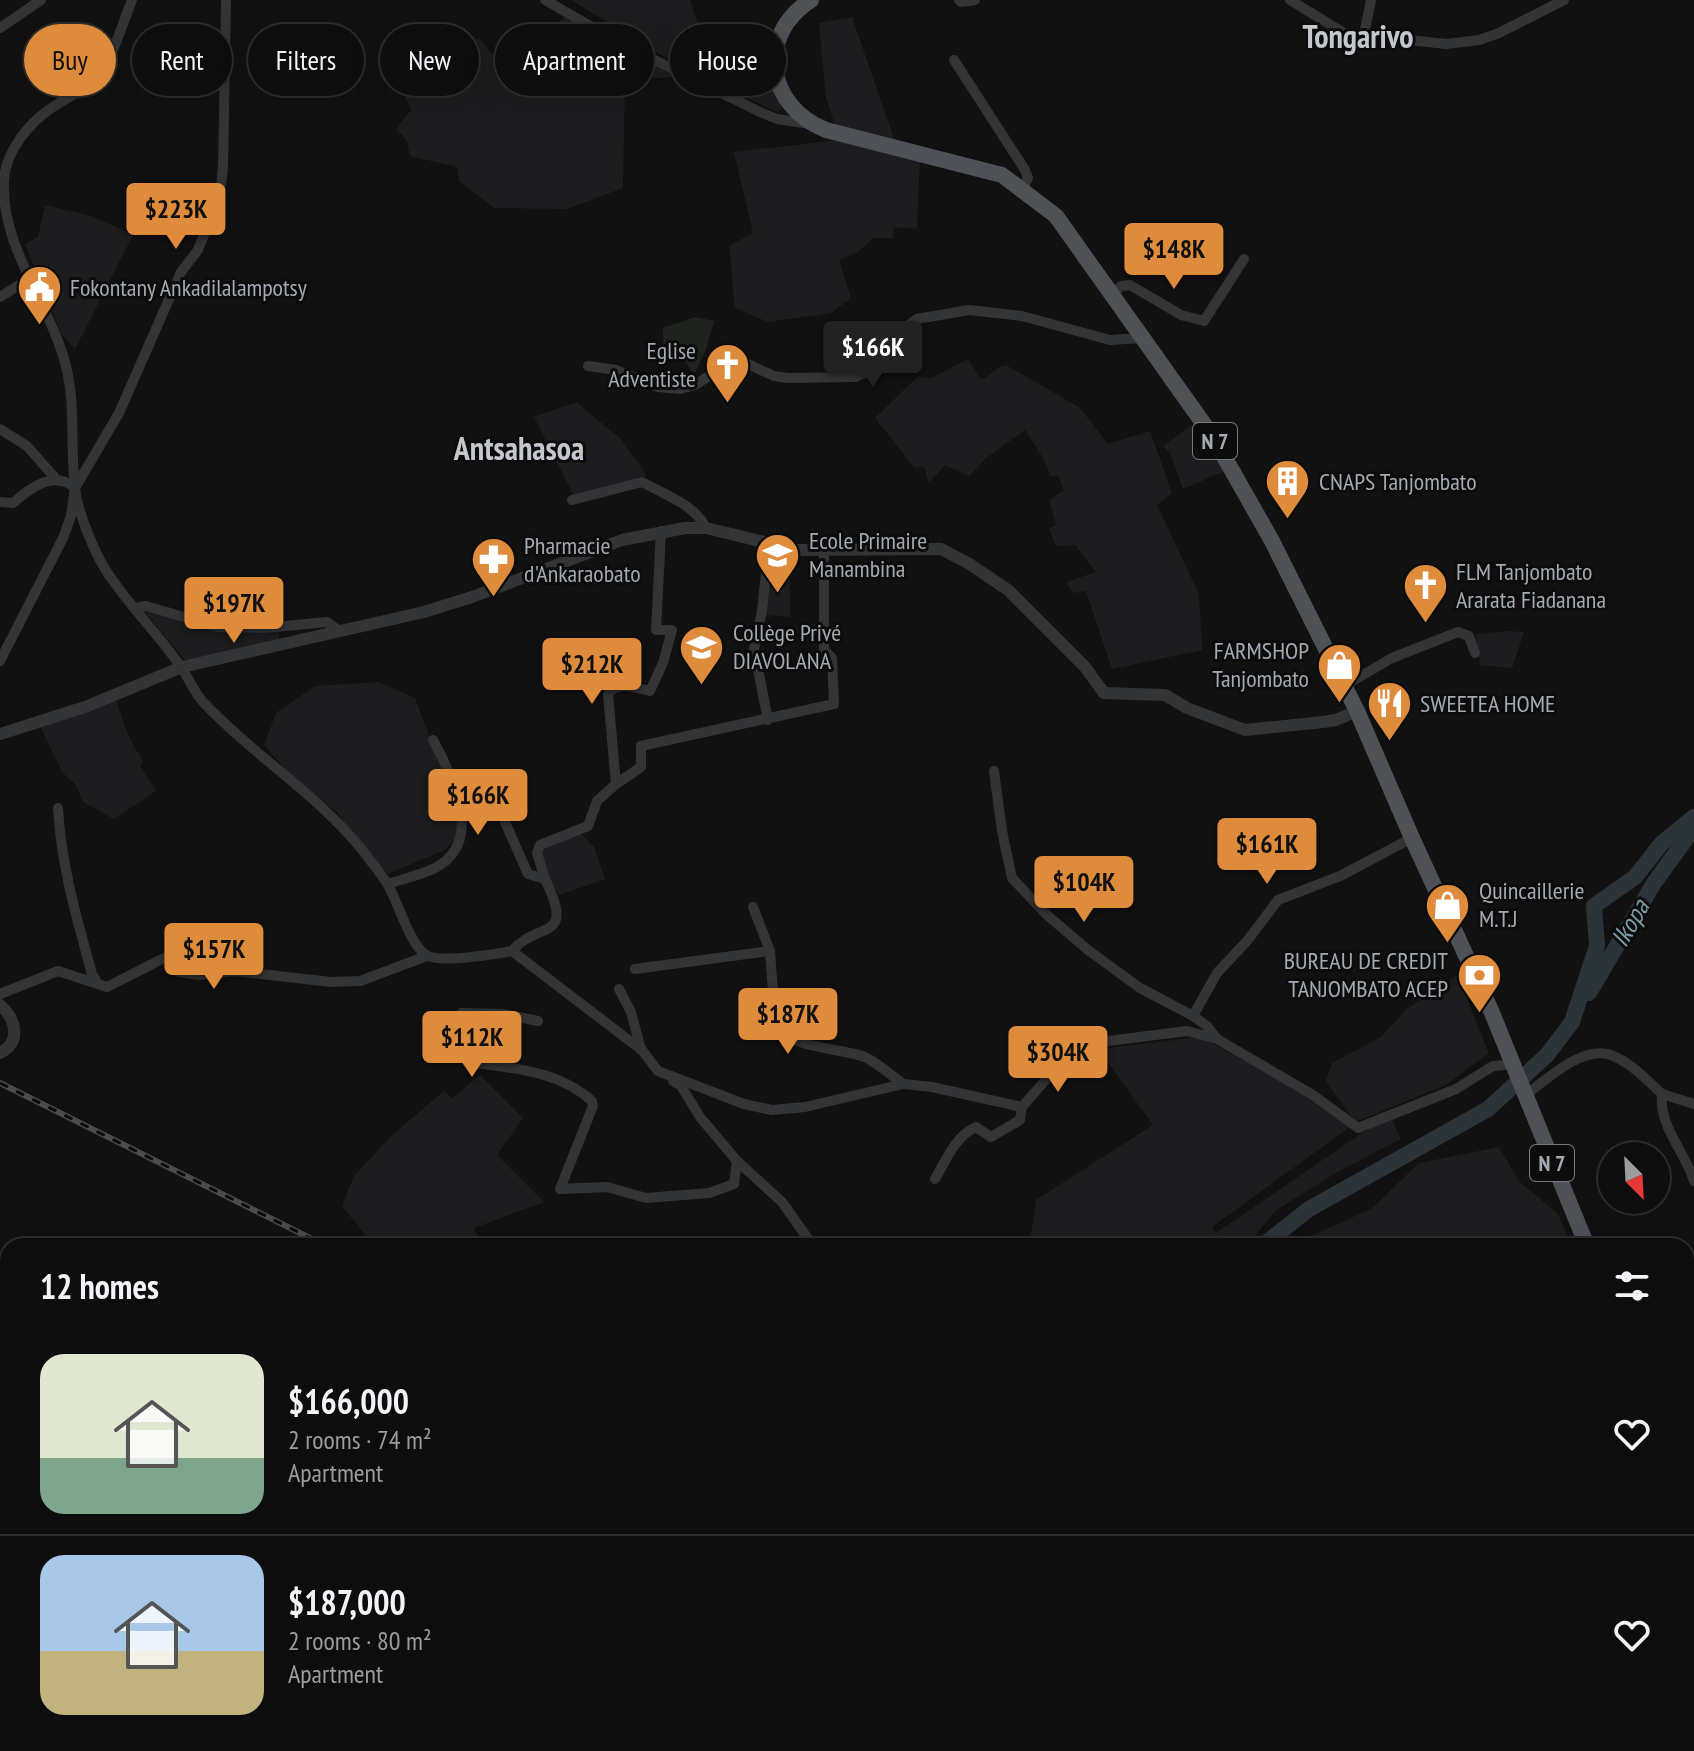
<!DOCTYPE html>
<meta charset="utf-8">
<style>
body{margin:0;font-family:"PT Sans Narrow",sans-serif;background:#1b1b1c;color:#f1f3f6;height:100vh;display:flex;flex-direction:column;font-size:30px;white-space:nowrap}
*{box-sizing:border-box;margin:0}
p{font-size:26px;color:#9a9c9e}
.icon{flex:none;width:44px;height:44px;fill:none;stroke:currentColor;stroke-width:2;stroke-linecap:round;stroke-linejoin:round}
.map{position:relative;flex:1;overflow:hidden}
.drawer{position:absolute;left:0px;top:1238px;width:1694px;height:514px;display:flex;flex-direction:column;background:#0d0d0e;border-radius:24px 24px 0 0;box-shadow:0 8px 32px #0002,0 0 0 2px #2d2d2e}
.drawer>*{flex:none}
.guide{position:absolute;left:24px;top:24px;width:800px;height:72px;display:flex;gap:16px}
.needle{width:52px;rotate:156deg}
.controls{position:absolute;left:1598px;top:1142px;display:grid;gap:16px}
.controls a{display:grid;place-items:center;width:72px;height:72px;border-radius:50%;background:#0d0d0e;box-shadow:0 8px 32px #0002,0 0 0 2px #2d2d2e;font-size:40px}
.price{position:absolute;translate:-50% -68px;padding:0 18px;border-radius:8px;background:#df8b3c;color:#111;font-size:26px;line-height:52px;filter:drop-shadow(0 2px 4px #0008)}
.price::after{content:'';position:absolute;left:50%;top:48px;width:24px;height:18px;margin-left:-12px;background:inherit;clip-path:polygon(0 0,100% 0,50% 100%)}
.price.selected{background:#222;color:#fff}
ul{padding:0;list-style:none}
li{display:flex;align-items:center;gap:24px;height:200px;padding:0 40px}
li+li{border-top:2px solid #2d2d2e}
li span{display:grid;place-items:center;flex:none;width:224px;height:160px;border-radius:24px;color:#555}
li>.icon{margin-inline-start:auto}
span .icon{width:96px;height:96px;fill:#fffc;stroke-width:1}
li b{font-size:34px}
h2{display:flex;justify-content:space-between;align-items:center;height:96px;padding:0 40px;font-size:34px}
.pill{padding:0 28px;border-radius:36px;background:#0d0d0e;box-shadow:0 8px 32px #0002,0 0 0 2px #2d2d2e;font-size:28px;line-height:72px}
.pill.selected{background:#df8b3c;color:#111}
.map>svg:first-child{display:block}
</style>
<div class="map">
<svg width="1694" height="1751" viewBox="0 0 1694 1751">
<rect width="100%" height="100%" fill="#111112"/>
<g fill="#1d1d1f">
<path d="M571,0h119l13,37h7l3,12 -12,5 17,-3 18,4 24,-1 23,54 -6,4 -71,-33 -9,-25 -26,7z"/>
<path d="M564,16l112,61 -51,3 -2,108 -56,21 -73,-1 -35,-27 -2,-14 -47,-11 -3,-15 -11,-13 15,-18 -16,-37 6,-5 78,-30 19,23 46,-17z"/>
<path d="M852,17l47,136 21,5 -3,71 -23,-2 -1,11h-20l-15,14 -19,8 12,38 -20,15 -63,9 -33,-14 -6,-62 24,-13 -19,-81 106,-12 -14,-42 -7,-75z"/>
<path d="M45,205l47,11 41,19 -58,114 -14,-16 -36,-89 13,-7z"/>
<path d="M968,359l11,18 5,2 13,-11 9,-3 74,43 28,36 42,-13 22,62 -15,12 42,89 3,56 -90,19 -26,-78 -13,2 -7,-11 30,-10 -21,-27 -19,1 -7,-18 7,-3 -7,-25 15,-10 -6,-14h-8l-5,-15 -20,-31 -39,28 -17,18 -24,-11 -16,18 -5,-16h-10l-39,-49 43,-42 14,2z"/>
<path d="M576,402l45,37 26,37 -73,20 -40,-79z"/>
<path d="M1191,425l34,46 -42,18 -13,-36 -7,-7z"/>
<path d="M770,572l20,1v44l-26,-2z"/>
<path d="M144,611l50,13 85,5v12l-93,20z"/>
<path d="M1507,631l17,1 -12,36 -32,-3 -4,-31z"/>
<path d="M379,682l36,16 15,40 24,45 7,49 -16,18 -57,24 -36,-40 -15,-22 -45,-35 -28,-32 12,-32 39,-27z"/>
<path d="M115,698l14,39 14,25 -3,4 16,25 -42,28 -31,-17 -7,-17 -14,-13 -23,-48z"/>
<path d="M582,834l12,13 11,32 -46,16 -11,-19 -7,-24 1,-4z"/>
<path d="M1457,975l32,78 -43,32 -91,37 -29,-41 6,-18 49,-26 26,-28z"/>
<path d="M1200,1037l115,61 39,26 -142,103 4,6 146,-100 29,-15 10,21 -62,32 -64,40 -28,35h-218l7,-46 117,-75 -55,-76z"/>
<path d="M480,1075l43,43 -26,37 47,47 -70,26 9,18h-109l-32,-40 12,-30 39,-42 51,-43 8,7z"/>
<path d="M1499,1147l20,34 39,33 14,32h-284l83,-37 48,-46z"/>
<path d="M1686,1551l8,20v103l-8,1z"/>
</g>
<path fill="#1e241d" d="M695,317l19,4 -8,28 -12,26 -11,-17h-19l-1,-30z"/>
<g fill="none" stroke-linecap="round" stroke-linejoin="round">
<g stroke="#2b3539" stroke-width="16">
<path d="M1589,993l65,-110 40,-55"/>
<path d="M1262,1246l47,-37 179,-100 59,-54 25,-33 25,-76 -3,-40 41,-29 27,-34 32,-26"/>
<path d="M582,1751l12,-7"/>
</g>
<g stroke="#323436" stroke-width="10">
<path d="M132,0c-9,22 -20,61 -36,78 -13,14 -31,20 -46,31 -22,15 -44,43 -46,70 -4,68 46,124 62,187 10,40 4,81 9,123 3,23 18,60 30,80 22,35 53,64 76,98 8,11 13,26 23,36 53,56 120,95 166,157 6,8 13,16 18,25 10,17 22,60 38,70 14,9 69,-1 86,-4l110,84 20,15 16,21 86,33 28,6 33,-3 98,-23 29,3 90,20 54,-62 111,-14 30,8 96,56 45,33 98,-39 37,-23 21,-2"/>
<path d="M545,0l73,42 142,70 17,7 33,5"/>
<path d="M959,0l2,2 14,-2"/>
<path d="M1290,0l54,33 102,11 33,-4 20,-7 65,-33"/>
<path d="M0,28l41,-28"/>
<path d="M1364,35l7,-35"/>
<path d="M954,60l71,110 3,8 -6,11"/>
<path d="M1112,295l9,-9 9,-1 51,30 23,6 40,-62"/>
<path d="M0,297l29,-18"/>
<path d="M588,366l28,4 42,17 22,2 15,-4 34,-22 19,1 26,12 14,2 68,-1 23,-11 18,-33 20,-14 52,-9 53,6 88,24 32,-2"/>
<path d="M0,429l27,17 29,33"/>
<path d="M572,500l70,-18c23,13 52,22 64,46"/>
<path d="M0,502l13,1c18,-16 41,-33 62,-15"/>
<path d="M136,608l10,-2 72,21 46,1 63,-6 13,9"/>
<path d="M0,661l63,-123 8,-22 4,-28 44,-75 62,-141 17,-22 22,-56 3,-26 3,-168"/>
<path d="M1344,686l48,-28 66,-26 11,4 6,17"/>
<path d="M768,720l-14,-71 8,-38 7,-66"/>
<path d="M994,771l8,60 10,47 35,37 41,35 52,38 53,28 14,10 10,13"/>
<path d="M616,784l25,-17v-21l193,-42 -2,-46 -8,-8v-101"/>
<path d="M58,808c3,57 19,111 34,166l6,10"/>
<path d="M505,822l23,52 17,5c31,64 -7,41 -33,72"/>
<path d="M545,879l-8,-26 3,-8 48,-19 9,-25 19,-17 -8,-90c10,-14 28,-6 42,-3l13,-28 9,-33h-16l5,-99"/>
<path d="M388,884c15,-5 33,-9 47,-16 51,-27 17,-93 -2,-128"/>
<path d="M770,951c2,25 2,59 15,80 12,19 61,17 82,27 13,7 24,17 36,26"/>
<path d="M635,969l135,-18 -17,-44"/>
<path d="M619,989l12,23 10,38"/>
<path d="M0,994l58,-23 49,16 67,-34 5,19 20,3 35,-4 97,11 29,-1 67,-25"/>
<path d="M1193,1016l24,-43 30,-32 31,-41 62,-24 72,-38"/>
<path d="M538,1021l-34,-7 -43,-1 -2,4 8,45c44,6 91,8 125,39l1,5 -33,83 47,-2 39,11 63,-5 25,-9 3,-23"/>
<path d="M673,1081l8,5 19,31 37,44 45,41 31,44"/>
<path d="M1527,1094c20,-15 56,-49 84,-39 19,7 36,25 51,39 -3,34 23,57 32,87"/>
<path d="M1662,1094l32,10"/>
<path d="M935,1179c10,-17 21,-44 41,-52l15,10 29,-17 2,-13"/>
<path d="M599,1744l4,7"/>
</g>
<g stroke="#323436" stroke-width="12">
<path d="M0,734l85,-27 97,-40 242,-55 48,-15 150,-57 63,-12h21l91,22 144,-1 27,14 40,27 77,77 19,26 61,2 22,13 58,22 78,-8 13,-2 21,-9"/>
<path d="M0,1005c16,14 22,37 0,48"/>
</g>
<g stroke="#4e5155" stroke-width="16">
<path d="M811,0c-56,36 -44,107 15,130l176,45 54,41 157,221 59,104 85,170 55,127 78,170 97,238"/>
<path d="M1686,1454l8,10"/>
</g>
<defs>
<g id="rail">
<path d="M0,1083l326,163"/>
<path d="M1603,1744l6,7"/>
</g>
</defs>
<use href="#rail" stroke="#494c4f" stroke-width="6"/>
<use href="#rail" stroke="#0c0c0d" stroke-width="3" stroke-dasharray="9" stroke-linecap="butt"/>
</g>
<defs>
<symbol id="civic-pin" viewBox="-11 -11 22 30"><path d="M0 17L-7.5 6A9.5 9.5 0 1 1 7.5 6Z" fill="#df8b3c" stroke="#0c0c0d"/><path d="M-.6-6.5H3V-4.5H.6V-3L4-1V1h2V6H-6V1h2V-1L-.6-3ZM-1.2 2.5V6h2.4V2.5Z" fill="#fff"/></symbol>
<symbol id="church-pin" viewBox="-11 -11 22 30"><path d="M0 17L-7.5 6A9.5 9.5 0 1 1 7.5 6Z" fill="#df8b3c" stroke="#0c0c0d"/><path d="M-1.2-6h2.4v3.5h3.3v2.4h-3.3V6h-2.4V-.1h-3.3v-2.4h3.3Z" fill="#fff"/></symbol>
<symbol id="building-pin" viewBox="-11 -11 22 30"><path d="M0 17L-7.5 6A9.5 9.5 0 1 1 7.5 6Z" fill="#df8b3c" stroke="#0c0c0d"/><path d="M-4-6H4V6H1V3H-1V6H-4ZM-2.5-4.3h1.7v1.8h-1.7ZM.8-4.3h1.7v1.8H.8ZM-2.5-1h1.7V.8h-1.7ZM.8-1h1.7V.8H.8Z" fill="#fff"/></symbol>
<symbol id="school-pin" viewBox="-11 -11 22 30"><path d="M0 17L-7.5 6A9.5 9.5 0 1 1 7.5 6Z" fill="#df8b3c" stroke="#0c0c0d"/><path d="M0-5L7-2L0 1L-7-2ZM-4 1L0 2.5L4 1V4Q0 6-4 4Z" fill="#fff"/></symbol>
<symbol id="pharmacy-pin" viewBox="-11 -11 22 30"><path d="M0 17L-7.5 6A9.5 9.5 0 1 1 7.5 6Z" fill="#df8b3c" stroke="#0c0c0d"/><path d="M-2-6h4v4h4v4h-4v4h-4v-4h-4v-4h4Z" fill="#fff"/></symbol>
<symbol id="shop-pin" viewBox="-11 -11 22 30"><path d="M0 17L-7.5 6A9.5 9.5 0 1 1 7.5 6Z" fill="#df8b3c" stroke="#0c0c0d"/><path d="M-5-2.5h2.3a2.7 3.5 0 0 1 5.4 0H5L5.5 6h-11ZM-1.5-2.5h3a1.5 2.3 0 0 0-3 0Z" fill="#fff"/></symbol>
<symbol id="restaurant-pin" viewBox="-11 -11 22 30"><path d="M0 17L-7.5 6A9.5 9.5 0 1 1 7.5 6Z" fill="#df8b3c" stroke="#0c0c0d"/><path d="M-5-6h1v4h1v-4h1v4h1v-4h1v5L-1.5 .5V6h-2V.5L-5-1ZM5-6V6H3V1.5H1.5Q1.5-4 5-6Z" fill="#fff"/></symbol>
<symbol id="bank-pin" viewBox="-11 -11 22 30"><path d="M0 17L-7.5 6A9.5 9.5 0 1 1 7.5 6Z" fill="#df8b3c" stroke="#0c0c0d"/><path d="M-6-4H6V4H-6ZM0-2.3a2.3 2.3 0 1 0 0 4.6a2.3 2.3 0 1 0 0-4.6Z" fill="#fff"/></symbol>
</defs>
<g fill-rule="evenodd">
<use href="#civic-pin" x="14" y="262" width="51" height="69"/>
<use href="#church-pin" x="702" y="340" width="51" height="69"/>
<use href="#building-pin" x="1262" y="456" width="51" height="69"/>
<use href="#school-pin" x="752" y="530" width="51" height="69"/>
<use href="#pharmacy-pin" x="468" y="534" width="51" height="69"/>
<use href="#church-pin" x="1400" y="560" width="51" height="69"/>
<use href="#school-pin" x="676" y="622" width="51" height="69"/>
<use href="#shop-pin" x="1314" y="640" width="51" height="69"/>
<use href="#restaurant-pin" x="1364" y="678" width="51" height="69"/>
<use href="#shop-pin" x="1422" y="880" width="51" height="69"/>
<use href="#bank-pin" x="1454" y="950" width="51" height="69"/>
</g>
<g text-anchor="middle" stroke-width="6" stroke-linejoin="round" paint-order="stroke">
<g fill="#0c0c0d" stroke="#767b80" stroke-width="2">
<rect x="1193" y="423" width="44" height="36" rx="6"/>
<rect x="1530" y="1145" width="44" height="36" rx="6"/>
</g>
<g font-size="22" font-weight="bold" fill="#a3aab1">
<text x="1215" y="449">N 7</text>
<text x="1552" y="1171">N 7</text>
</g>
<g font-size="24" fill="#a3aab1" stroke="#0c0c0d" text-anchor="start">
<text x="70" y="296">Fokontany Ankadilalampotsy</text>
<text x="696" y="359" text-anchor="end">Eglise<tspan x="696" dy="28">Adventiste</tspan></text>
<text x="1319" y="490">CNAPS Tanjombato</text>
<text x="809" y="549">Ecole Primaire<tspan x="809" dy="28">Manambina</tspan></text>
<text x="524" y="554">Pharmacie<tspan x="524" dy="28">d'Ankaraobato</tspan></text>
<text x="1456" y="580">FLM Tanjombato<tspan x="1456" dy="28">Ararata Fiadanana</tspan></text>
<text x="733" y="641">Collège Privé<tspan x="733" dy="28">DIAVOLANA</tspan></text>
<text x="1309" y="659" text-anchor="end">FARMSHOP<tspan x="1309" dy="28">Tanjombato</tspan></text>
<text x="1420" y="712">SWEETEA HOME</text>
<text x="1479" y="899">Quincaillerie<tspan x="1479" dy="28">M.T.J</tspan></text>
<text x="1448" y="969" text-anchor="end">BUREAU DE CREDIT<tspan x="1448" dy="28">TANJOMBATO ACEP</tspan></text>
</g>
<g font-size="26" font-style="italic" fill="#7d9daa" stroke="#0c0c0d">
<text transform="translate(1630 923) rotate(-60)" y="9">Ikopa</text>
</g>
<g font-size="32" font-weight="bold" fill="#c4c8ce" stroke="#0c0c0d">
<text x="1358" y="48">Tongarivo</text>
<text x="519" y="460">Antsahasoa</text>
</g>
</g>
</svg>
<div class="controls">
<a><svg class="needle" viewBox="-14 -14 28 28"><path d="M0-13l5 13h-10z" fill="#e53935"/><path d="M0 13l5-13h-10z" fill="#9a9c9e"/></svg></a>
</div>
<b class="price" style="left:176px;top:251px">$223K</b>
<b class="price" style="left:1174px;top:291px">$148K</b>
<b class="price selected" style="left:873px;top:389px">$166K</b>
<b class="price" style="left:234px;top:645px">$197K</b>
<b class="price" style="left:592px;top:706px">$212K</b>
<b class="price" style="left:478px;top:837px">$166K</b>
<b class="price" style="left:1267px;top:886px">$161K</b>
<b class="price" style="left:1084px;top:924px">$104K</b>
<b class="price" style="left:214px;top:991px">$157K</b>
<b class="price" style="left:788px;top:1056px">$187K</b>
<b class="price" style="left:472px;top:1079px">$112K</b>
<b class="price" style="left:1058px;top:1094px">$304K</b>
<div class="guide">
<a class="pill selected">Buy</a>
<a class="pill">Rent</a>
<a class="pill">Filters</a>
<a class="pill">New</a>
<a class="pill">Apartment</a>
<a class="pill">House</a>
</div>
<section class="drawer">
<h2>12 homes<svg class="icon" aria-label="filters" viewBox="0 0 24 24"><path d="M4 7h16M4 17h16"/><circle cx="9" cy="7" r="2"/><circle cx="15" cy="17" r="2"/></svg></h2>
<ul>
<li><span style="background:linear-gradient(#dfe7d0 65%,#7fa58c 0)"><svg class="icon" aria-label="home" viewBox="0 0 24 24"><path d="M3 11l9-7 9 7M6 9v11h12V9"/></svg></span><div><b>$166,000</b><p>2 rooms · 74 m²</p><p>Apartment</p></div><svg class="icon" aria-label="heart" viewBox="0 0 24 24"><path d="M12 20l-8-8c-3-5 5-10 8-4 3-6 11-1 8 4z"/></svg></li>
<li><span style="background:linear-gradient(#a9c7e8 60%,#c2b280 0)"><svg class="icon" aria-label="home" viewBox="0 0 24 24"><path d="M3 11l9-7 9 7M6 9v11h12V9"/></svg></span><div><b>$187,000</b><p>2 rooms · 80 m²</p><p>Apartment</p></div><svg class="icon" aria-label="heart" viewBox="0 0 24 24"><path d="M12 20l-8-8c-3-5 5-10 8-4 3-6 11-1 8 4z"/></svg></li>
</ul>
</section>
</div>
